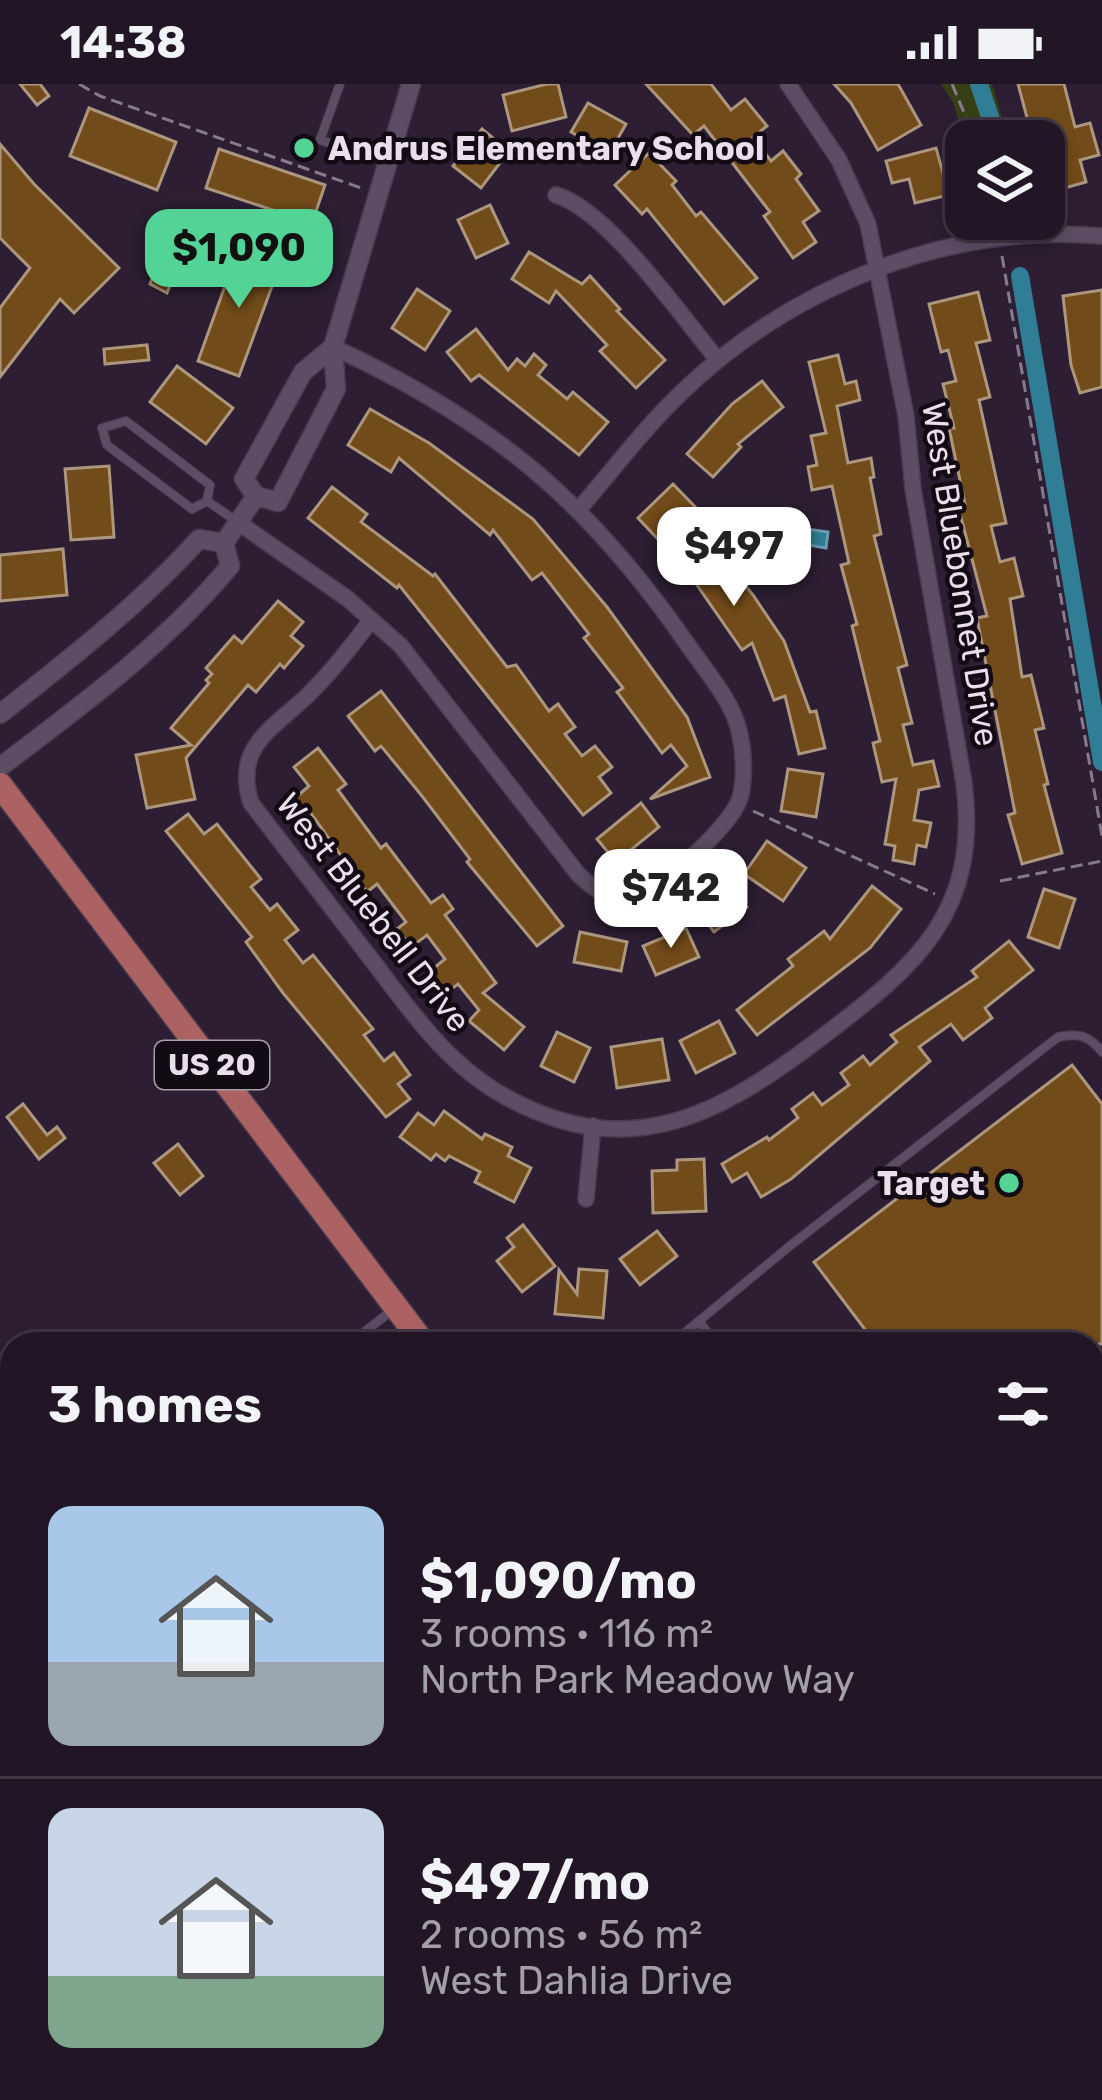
<!DOCTYPE html>
<meta charset="utf-8">
<style>
body{margin:0;font-family:Rubik,sans-serif;background:#2e2332;color:#f1f3f6;height:100vh;display:flex;flex-direction:column;font-size:45px;white-space:nowrap}
*{box-sizing:border-box;margin:0}
p{font-size:39px;color:#a29fa7}
.icon{flex:none;width:66px;height:66px;fill:none;stroke:currentColor;stroke-width:2;stroke-linecap:round;stroke-linejoin:round}
.map{position:relative;flex:1;overflow:hidden}
.panel{position:absolute;left:0px;top:1248px;width:1104px;height:768px;display:flex;flex-direction:column;background:#221626;border-radius:36px 36px 0 0;box-shadow:0 6px 18px #0003,0 0 0 3px #3f3543}
.panel>*{flex:none}
.tools{position:absolute;left:945px;top:36px;display:grid;gap:24px}
.tools a{display:grid;place-items:center;width:120px;height:120px;border-radius:24px;background:#221626;box-shadow:0 6px 18px #0003,0 0 0 3px #3f3543;font-size:60px}
.price{position:absolute;translate:-50% -102px;padding:0 27px;border-radius:24px;background:#fff;color:#222;font-size:39px;line-height:78px;filter:drop-shadow(0 3px 6px #0008)}
.price::after{content:'';position:absolute;left:50%;top:72px;width:36px;height:27px;margin-left:-18px;background:inherit;clip-path:polygon(0 0,100% 0,50% 100%)}
.price.active{background:#54d396;color:#111}
ul{padding:0;list-style:none}
li{display:flex;align-items:center;gap:36px;height:300px;padding:0 48px}
li+li{border-top:3px solid #3f3543}
li span{display:grid;place-items:center;flex:none;width:336px;height:240px;border-radius:24px;color:#555}
li>.icon{margin-inline-start:auto}
span .icon{width:144px;height:144px;fill:#fffc;stroke-width:1}
li b{font-size:51px}
h2{display:flex;justify-content:space-between;align-items:center;height:144px;padding:0 48px;font-size:51px}
.status{display:flex;justify-content:space-between;align-items:center;height:84px;padding:0 60px;background:#221626;direction:ltr}
.status svg{height:33px;fill:currentColor}
.map>svg:first-child{display:block}
</style>
<div class="status"><b>14:38</b><svg viewBox="0 0 49 12"><path d="M0 12V9h3v3zM5 12V6h3v6zM10 12V3h3v9zM15 12V0h3v12zM26 1h20v11H26zM47 4h2v5h-2z"/></svg></div>
<div class="map">
<svg width="1102" height="2016" viewBox="0 0 1102 2016">
<rect width="100%" height="100%" fill="#2d1e33"/>
<path fill="#364014" d="M941,0h51l17,57 -43,3 -13,-42z"/>
<path fill="#307e95" stroke="#679baf" stroke-width="3" d="M793,443l35,5 -2,16 -35,-6z"/>
<g fill="none" stroke-linecap="round" stroke-linejoin="round">
<g stroke="#307e95" stroke-width="18">
<path d="M979,0l19,57"/>
<path d="M1020,192l82,486"/>
</g>
</g>
<g fill="#724b1a" stroke="#ac967e" stroke-width="3">
<path d="M20,0h20l9,12 -12,9z"/>
<path d="M547,0h11l8,33 -54,14 -9,-36z"/>
<path d="M646,0h65l20,26 14,-11 22,27 -14,11 18,24 12,-10 18,23 -5,5 23,32 -16,11 13,20 -23,16 -29,-42 6,-4 -66,-86 -11,9z"/>
<path d="M834,0h64l23,41 -43,25 -27,-47z"/>
<path d="M1018,0h46l11,43 15,-4 9,32 -19,5 6,22 -42,12v-68l-14,3z"/>
<path d="M588,19l38,21 -17,30 -38,-22z"/>
<path d="M89,24l87,34 -19,48 -87,-34z"/>
<path d="M482,45l27,22 -28,37 -28,-22z"/>
<path d="M0,60l34,40 85,84 -45,45 -14,-14 -60,78v-69l30,-40 -30,-30z"/>
<path d="M936,64l13,47 -34,8 -6,-24 -17,4 -6,-22z"/>
<path d="M219,65l106,36 -13,38 -106,-35z"/>
<path d="M649,69l27,28 -4,4 24,31 5,-4 56,66 -33,26 -77,-95 -5,5 -27,-29z"/>
<path d="M490,121l18,38 -32,15 -18,-38z"/>
<path d="M170,146l19,9 -22,54 -17,-9z"/>
<path d="M239,163l42,15 -42,114 -41,-15z"/>
<path d="M529,168l53,32 8,-8 30,33 -3,2 48,49 -29,28 -36,-37 7,-6 -51,-54 -7,12 -37,-24z"/>
<path d="M417,205l33,22 -25,39 -33,-22z"/>
<path d="M1102,206v97l-22,6 -9,-28 -8,-69z"/>
<path d="M978,208l12,48 -14,3 14,54 -11,3 27,123 -15,3 9,36 14,-4 9,38 -13,3 12,78 9,-2 13,53 -9,2 13,54 -4,1 18,68 -40,11 -14,-49 7,-2 -38,-195 10,-2 -29,-110 7,-2 -16,-76h5l-11,-44 13,-3 -8,-31 -7,2 -12,-48z"/>
<path d="M476,245l32,41 9,-11 8,7 9,-12 12,11 -8,10 29,24 6,-7 35,30 -29,33 -100,-80 -8,6 -24,-29z"/>
<path d="M147,261l2,15 -44,4 -1,-15z"/>
<path d="M838,271l7,29 11,-3 4,19 -23,6 11,57 23,-5 3,19 -4,1 11,56 -7,2 33,129 -9,3 14,55 -9,2 10,40 20,-4 6,25 -20,4 -5,30 17,3 -5,24 -9,-2 -3,19 -21,-4 2,-14 -10,-2 11,-65 -14,3 -9,-39 7,-2 -28,-115 5,-2 -16,-59 8,-2 -17,-77 -20,4 -4,-23 9,-2 -6,-29 15,-3 -17,-71z"/>
<path d="M177,282l56,42 -27,36 -56,-42z"/>
<path d="M762,297l21,26 -45,37 3,3 -28,30 -26,-23 45,-50z"/>
<path d="M370,325l59,34 104,76 74,88 80,110 23,60 -60,22 37,-33 -16,-21 -9,8 -45,-61 6,-4 -39,-50 5,-4 -47,-61 -10,7 -39,-50 -3,5 -91,-77 -8,14 -43,-27z"/>
<path d="M109,382l5,71 -43,3 -6,-71z"/>
<path d="M673,400l32,33 -19,18 18,19 9,-8 40,49 31,46 26,71 6,-1 9,37 -26,6 -14,-58 -11,4 -22,-57 -10,7 -57,-82 -47,-50z"/>
<path d="M332,403l35,27 -6,8 72,54 2,-2 72,93 9,-2 33,46 9,-7 17,23 -10,7 17,22 13,-10 17,21 -13,10 12,16 -28,22 -184,-230 -2,3 -89,-70z"/>
<path d="M63,465l4,46 -67,6v-46z"/>
<path d="M278,517l25,21 -12,14 12,10 -19,22 -4,-4 -24,28 -8,-7 -62,73 9,41 -48,9 -11,-53 55,-10 -20,-17 38,-45 -3,-3 6,-6 -6,-6 28,-32 8,7z"/>
<path d="M381,607l182,235 -26,20 -70,-84 3,-3 -48,-63 -41,-50 -6,5 -27,-35z"/>
<path d="M318,664l28,36 -8,6 43,58 5,-4 45,59 12,-8 10,14 -8,6 51,68 -13,10 41,34 -20,23 -35,-29 10,-11 -21,-26 -13,10 -17,-21 17,-14 -18,-24 -16,12 -14,-18 9,-7 -29,-38 -10,8 -57,-80 -2,2 -13,-16 14,-12 -15,-19z"/>
<path d="M788,685l35,5 -7,43 -35,-6z"/>
<path d="M641,719l18,24 -43,35 -19,-23z"/>
<path d="M188,730l16,20 13,-10 44,55 -10,8 19,23 7,-6 21,26 -13,10 18,23 10,-8 60,74 -9,6 20,26 10,-8 16,22 -12,9 12,15 -24,18 -103,-124 -37,-51 6,-5 -86,-106z"/>
<path d="M767,757l39,27 -23,33 -39,-27z"/>
<path d="M729,801l18,22 -33,25 -17,-22z"/>
<path d="M872,802l29,23 -31,39 -113,87 -20,-25 56,-44 -5,-7 36,-28 6,8z"/>
<path d="M1044,805l31,10 -16,49 -31,-11z"/>
<path d="M686,844l13,29 -43,18 -13,-29z"/>
<path d="M580,848l47,10 -6,29 -47,-9z"/>
<path d="M1009,857l24,29 -48,38 7,10 -29,22 -12,-16 -32,23 11,14 -139,118 -30,18 -14,-24 -15,9 -10,-18 45,-27 2,3 29,-22 -6,-9 21,-16 9,12 27,-20 -8,-12 22,-17 7,9 27,-23 -6,-7 86,-58 -5,-6z"/>
<path d="M719,937l16,32 -39,20 -16,-32z"/>
<path d="M557,948l33,16 -16,34 -33,-16z"/>
<path d="M662,955l7,41 -52,8 -6,-41z"/>
<path d="M1072,981l30,39v240h-226l-62,-82z"/>
<path d="M23,1020l24,31 10,-8 8,11 -26,21 -32,-42z"/>
<path d="M444,1027l38,28 3,-5 27,13 -4,9 23,12 -17,34 -39,-20 5,-10 -31,-16 -4,5 -9,-7 -5,6 -31,-23 18,-24 16,12z"/>
<path d="M178,1060l25,32 -23,19 -26,-32z"/>
<path d="M704,1075l2,52 -53,2 -1,-42 25,-1v-10z"/>
<path d="M523,1141l32,41 -33,26 -25,-31 17,-14 -7,-9z"/>
<path d="M657,1147l20,25 -37,29 -20,-26z"/>
<path d="M579,1185l28,2 -4,47 -48,-4 4,-44 18,24z"/>
</g>
<g fill="none" stroke-linecap="round" stroke-linejoin="round">
<defs>
<g id="service">
<path d="M340,0l-20,56 66,21"/>
<path d="M126,337l84,64 -3,16 -15,8 -85,-64 -5,-17z"/>
<path d="M207,417l28,19"/>
<path d="M699,1237l17,23"/>
<path d="M349,1260l41,-32"/>
<path d="M671,1260l120,-99 267,-208c20,-4 31,-2 44,15"/>
<path d="M1092,1366l10,-13"/>
<path d="M0,1521l12,-9"/>
<path d="M1092,1561l10,-7"/>
<path d="M1092,1612l10,3"/>
<path d="M1092,1659l10,10"/>
<path d="M1092,1728l10,-7"/>
<path d="M467,2004l9,12"/>
<path d="M600,2004l10,12"/>
<path d="M825,2016l9,-7"/>
</g>
<g id="minor">
<path d="M556,111c52,15 125,121 162,165"/>
<path d="M579,425c34,-39 66,-82 103,-117 111,-106 266,-169 420,-156"/>
<path d="M239,439l109,76 53,47 177,228c13,12 28,26 47,24 30,-2 106,-71 115,-100 5,-18 4,-45 0,-63 -6,-32 -31,-60 -50,-87 -101,-147 -196,-226 -357,-301"/>
<path d="M371,536c-19,26 -39,51 -62,74 -36,35 -76,52 -58,109 39,51 78,101 117,152 41,53 77,109 138,142 125,69 216,16 316,-60 95,-72 158,-124 142,-254l-51,-294 -7,-73 -38,-192 -29,-64 -51,-76"/>
<path d="M586,1115l7,-73"/>
</g>
<g id="tertiary">
<path d="M333,263l3,42 -58,113 -22,-6 -12,-17 59,-107z"/>
<path d="M333,263l78,-263"/>
<path d="M0,630c70,-55 139,-109 199,-175l25,4"/>
<path d="M0,683c82,-62 164,-122 230,-201l-6,-23 32,-47"/>
</g>
<g id="primary">
<path d="M0,701l424,559"/>
<path d="M1026,2004l9,12"/>
</g>
<g id="trunk">
<path d="M1092,1880l10,-8"/>
<path d="M1092,1928l10,-8"/>
<path d="M919,2016l15,-12"/>
<path d="M978,2016l15,-12"/>
</g>
</defs>
<use href="#service" stroke="#483b4c" stroke-width="10"/>
<use href="#minor" stroke="#483b4c" stroke-width="18"/>
<use href="#tertiary" stroke="#483b4c" stroke-width="21"/>
<use href="#primary" stroke="#483b4c" stroke-width="27"/>
<use href="#trunk" stroke="#483b4c" stroke-width="27"/>
<g stroke="#877a8c" stroke-width="3" stroke-dasharray="12 6" stroke-linecap="butt">
<path d="M79,0l21,12 261,92"/>
<path d="M952,0l24,57"/>
<path d="M1002,172l100,580"/>
<path d="M753,727l182,83"/>
<path d="M1000,797l102,-20"/>
<path d="M1092,1845l10,-9"/>
<path d="M1071,2004l3,12"/>
</g>
<use href="#service" stroke="#5d4d64" stroke-width="8"/>
<use href="#minor" stroke="#5d4d64" stroke-width="15"/>
<use href="#tertiary" stroke="#5d4d64" stroke-width="18"/>
<use href="#primary" stroke="#ac6262" stroke-width="24"/>
<use href="#trunk" stroke="#c66962" stroke-width="24"/>
</g>
<g fill="#54d396" stroke="#120b14" stroke-width="4.5">
<circle cx="304" cy="64" r="12"/>
<circle cx="1009" cy="1099" r="12"/>
</g>
<g text-anchor="middle" stroke-width="9" stroke-linejoin="round" paint-order="stroke">
<rect fill="#120b14" stroke="#a89fab" stroke-width="3" x="155" y="957" width="114" height="48" rx="9"/>
<g font-size="30" font-weight="bold" fill="#e8deec">
<text x="212" y="991">US 20</text>
</g>
<g font-size="33" font-weight="bold" fill="#e8deec" stroke="#120b14" text-anchor="start">
<text x="328" y="76">Andrus Elementary School</text>
<text x="985" y="1111" text-anchor="end">Target</text>
</g>
<g font-size="33" fill="#e8deec" stroke="#120b14">
<text transform="translate(961 490) rotate(81)" y="12">West Bluebonnet Drive</text>
<text transform="translate(374 828) rotate(52)" y="12">West Bluebell Drive</text>
</g>
</g>
</svg>
<div class="tools">
<a><svg class="icon" aria-label="layers" viewBox="0 0 24 24"><path d="M12 4l9 5-9 5-9-5zM3 14l9 5 9-5"/></svg></a>
</div>
<b class="price active" style="left:239px;top:227px">$1,090</b>
<b class="price" style="left:734px;top:525px">$497</b>
<b class="price" style="left:671px;top:867px">$742</b>
<section class="panel">
<h2>3 homes<svg class="icon" aria-label="filters" viewBox="0 0 24 24"><path d="M4 7h16M4 17h16"/><circle cx="9" cy="7" r="2"/><circle cx="15" cy="17" r="2"/></svg></h2>
<ul>
<li><span style="background:linear-gradient(#a9c7e8 65%,#9aa5b1 0)"><svg class="icon" aria-label="home" viewBox="0 0 24 24"><path d="M3 11l9-7 9 7M6 9v11h12V9"/></svg></span><div><b>$1,090/mo</b><p>3 rooms · 116 m²</p><p>North Park Meadow Way</p></div></li>
<li><span style="background:linear-gradient(#c9d6e8 70%,#7fa58c 0)"><svg class="icon" aria-label="home" viewBox="0 0 24 24"><path d="M3 11l9-7 9 7M6 9v11h12V9"/></svg></span><div><b>$497/mo</b><p>2 rooms · 56 m²</p><p>West Dahlia Drive</p></div></li>
</ul>
</section>
</div>
